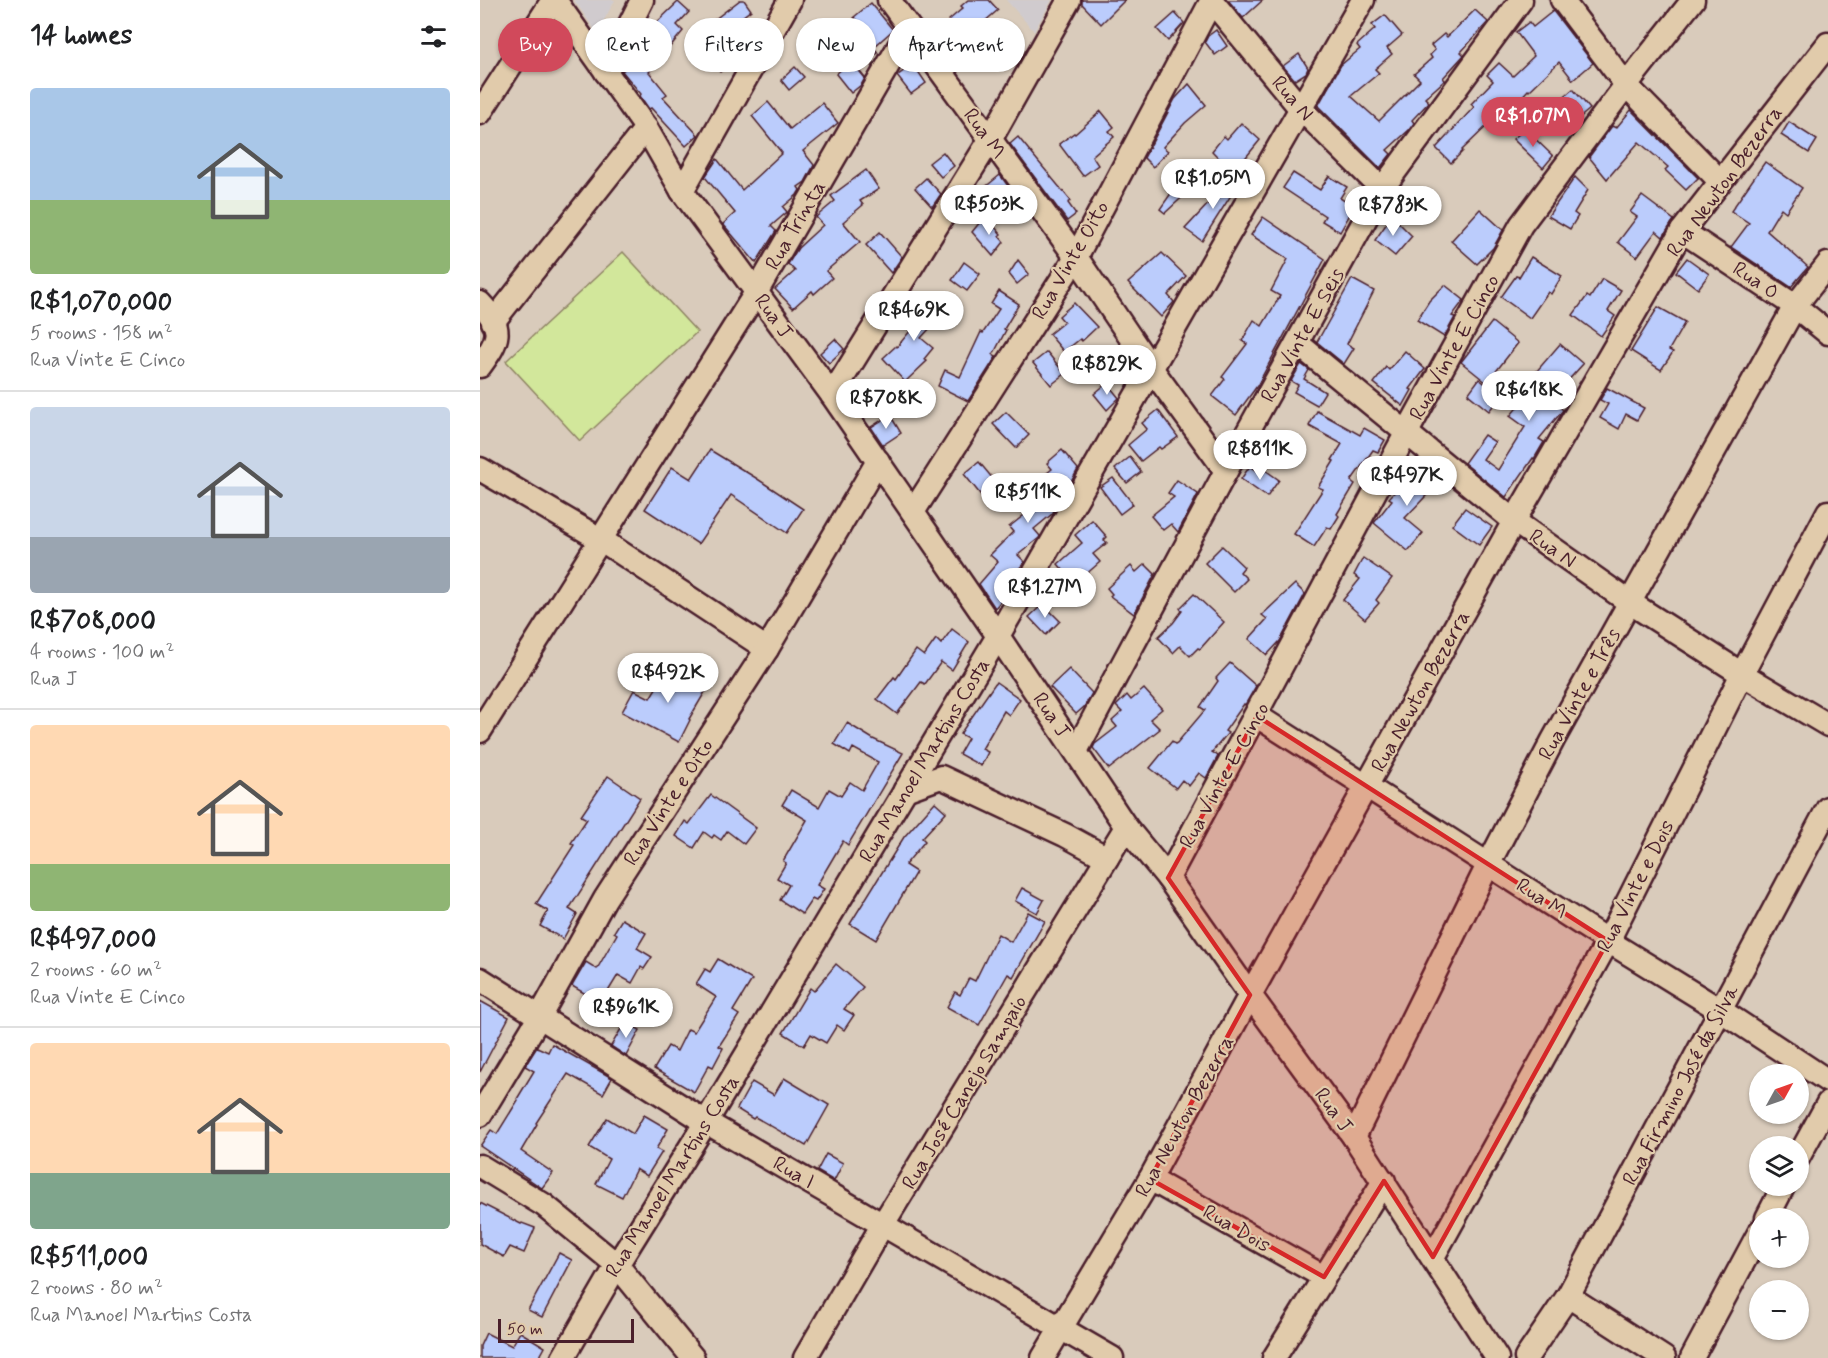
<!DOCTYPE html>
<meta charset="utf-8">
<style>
body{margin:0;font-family:Mynerve,sans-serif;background:#f6f6f6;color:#202124;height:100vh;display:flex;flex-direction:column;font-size:22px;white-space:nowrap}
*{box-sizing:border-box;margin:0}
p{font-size:20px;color:#757577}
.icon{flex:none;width:33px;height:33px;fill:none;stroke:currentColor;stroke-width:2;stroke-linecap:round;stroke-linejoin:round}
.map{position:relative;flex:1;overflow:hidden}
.side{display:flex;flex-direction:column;background:#fff;width:480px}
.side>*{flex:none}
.hud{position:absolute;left:18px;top:18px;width:570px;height:54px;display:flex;gap:12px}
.needle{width:39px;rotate:50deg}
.controls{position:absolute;left:1269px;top:1064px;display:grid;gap:12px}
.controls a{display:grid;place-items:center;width:60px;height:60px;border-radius:50%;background:#fff;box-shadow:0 2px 4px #0004;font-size:30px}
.scale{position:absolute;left:18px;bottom:15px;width:136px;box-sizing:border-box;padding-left:6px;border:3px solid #4a1f2b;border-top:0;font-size:16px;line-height:21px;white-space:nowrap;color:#4a1f2b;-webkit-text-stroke:4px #e1cbab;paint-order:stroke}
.price{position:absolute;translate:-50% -51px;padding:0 14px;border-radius:21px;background:#fff;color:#222;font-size:20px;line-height:39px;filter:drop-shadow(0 2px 3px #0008)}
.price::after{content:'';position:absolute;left:50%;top:36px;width:18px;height:14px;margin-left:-9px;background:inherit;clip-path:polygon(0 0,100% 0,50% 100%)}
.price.selected{background:#d1495b;color:#fff}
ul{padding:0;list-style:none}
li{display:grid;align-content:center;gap:12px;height:318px;padding:0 30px}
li+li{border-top:2px solid #e0e0e0}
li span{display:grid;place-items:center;height:186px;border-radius:6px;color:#555}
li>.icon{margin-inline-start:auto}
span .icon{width:108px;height:108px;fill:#fffc;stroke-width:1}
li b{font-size:26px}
h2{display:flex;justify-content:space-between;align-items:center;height:72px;padding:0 30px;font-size:26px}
.tag{padding:0 21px;border-radius:27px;background:#fff;box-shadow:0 2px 4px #0004;font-size:21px;line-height:54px}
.tag.selected{background:#d1495b;color:#fff}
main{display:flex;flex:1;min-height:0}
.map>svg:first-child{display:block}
</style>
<main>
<section class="side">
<h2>14 homes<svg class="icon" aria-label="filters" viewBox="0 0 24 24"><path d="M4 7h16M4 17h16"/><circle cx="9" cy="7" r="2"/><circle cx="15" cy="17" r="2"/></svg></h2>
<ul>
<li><span style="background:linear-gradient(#a9c7e8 60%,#8fb573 0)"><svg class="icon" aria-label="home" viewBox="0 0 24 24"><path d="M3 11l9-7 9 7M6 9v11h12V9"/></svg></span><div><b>R$1,070,000</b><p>5 rooms · 158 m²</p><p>Rua Vinte E Cinco</p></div></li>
<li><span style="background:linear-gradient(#c9d6e8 70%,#9aa5b1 0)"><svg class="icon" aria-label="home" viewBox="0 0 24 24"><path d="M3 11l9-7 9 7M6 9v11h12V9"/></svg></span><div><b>R$708,000</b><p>4 rooms · 100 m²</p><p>Rua J</p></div></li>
<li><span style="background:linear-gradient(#ffd9b3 75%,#8fb573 0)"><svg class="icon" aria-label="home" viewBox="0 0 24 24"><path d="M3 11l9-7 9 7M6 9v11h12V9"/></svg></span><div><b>R$497,000</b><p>2 rooms · 60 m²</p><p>Rua Vinte E Cinco</p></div></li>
<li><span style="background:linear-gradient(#ffd9b3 70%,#7fa58c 0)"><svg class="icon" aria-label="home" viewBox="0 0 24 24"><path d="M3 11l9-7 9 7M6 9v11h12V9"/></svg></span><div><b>R$511,000</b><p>2 rooms · 80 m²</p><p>Rua Manoel Martins Costa</p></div></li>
</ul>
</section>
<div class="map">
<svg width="1348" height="1358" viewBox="0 0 1348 1358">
<rect width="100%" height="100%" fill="#d9cbbb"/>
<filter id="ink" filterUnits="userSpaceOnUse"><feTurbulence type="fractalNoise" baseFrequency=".0167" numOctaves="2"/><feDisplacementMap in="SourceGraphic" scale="12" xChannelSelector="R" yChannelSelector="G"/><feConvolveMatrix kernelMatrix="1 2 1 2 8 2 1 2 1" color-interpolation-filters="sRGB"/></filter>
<g filter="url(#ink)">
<g fill="#d0cbce">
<path d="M94,0h41l-18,33z"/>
<path d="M526,0h46l-18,31z"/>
</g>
<path fill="#d2e79b" stroke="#8e8363" stroke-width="1.5" d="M143,252l74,80 -117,109 -74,-80z"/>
<g fill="#bbccfc" stroke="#4a1f2b" stroke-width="1.5">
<path d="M260,0h4l7,10 -14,11 12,17 -19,13 6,8 -16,13 -20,-23 21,-18 -7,-11z"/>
<path d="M488,0h21l9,10 -20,17 -3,-5 -13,12 -13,-14 14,-12 -2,-2z"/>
<path d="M602,0h43l-24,24 -19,-20z"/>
<path d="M748,0h35l-20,18z"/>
<path d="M198,2l11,10 -12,13 6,6 -34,41 18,22 -4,3 35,38 -12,11 -35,-38 -2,1 -9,-13 1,-2 -19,-23 21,-17 -5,-4 16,-20 -2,-3z"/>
<path d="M391,3l22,27 -19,17 4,6 -17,11 -13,-19 18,-13 -12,-15z"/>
<path d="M995,10l13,12 -27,30 3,3 -21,23 2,2 -20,18 4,4 -17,18 2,3 -5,7 -22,20 4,4 -11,14 -62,-62 23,-41 19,-16 -3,-4 18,-16 -3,-4 13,-10 17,20 -15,13 5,6 -17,15 4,4 -28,23 28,25 41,-41 -6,-6 18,-16 -2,-3 5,-5 -4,-5 13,-11 3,3z"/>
<path d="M1073,11l40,52 -20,17 -14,-18 -30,29 -1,-1 -33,36 -4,-4 -29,28 1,1 -12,12 -15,-15 38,-41 -3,-3 22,-23 -6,-6 12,-12 14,13 21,-20 -18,-24 13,-10 4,5z"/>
<path d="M695,13l9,10 -16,18 -11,-12z"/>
<path d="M736,30l11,16 -12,9 -10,-13 3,-6z"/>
<path d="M819,54l9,14 -2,5 -11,7 -12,-14z"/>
<path d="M371,61l14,17 -4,7 -10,8 -15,-19z"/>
<path d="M433,64l13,19 -15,11 -14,-18z"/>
<path d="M315,67l9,10 -15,13 -8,-10z"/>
<path d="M709,84l17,21 -21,18 -22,24 5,4 -15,16 -9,-9 31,-59z"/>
<path d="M1093,89l17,20 -25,21 -17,-20z"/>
<path d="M288,102l22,27 32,-26 16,20 -35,28 11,14 -9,17 -7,5 2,3 -3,5 -14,12 4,5 -1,1 -15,13 5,5 -20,32 -33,-39 12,-11 -30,-36 12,-18 25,31 40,-37 -30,-37z"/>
<path d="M1151,110l67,68 -12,12 -21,-20 3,-3 -29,-25 -32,37 -18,-22 23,-31 4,2z"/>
<path d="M621,111l13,16 -5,4 5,6 -22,19 6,9 -15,11 -24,-32 15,-11 1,1z"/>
<path d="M1309,122l28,18 -8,13 -28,-18z"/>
<path d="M761,123l19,17 -27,33 -21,-22 12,-15 3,3z"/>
<path d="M1045,129l28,27 -10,12 -30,-29z"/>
<path d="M538,137l53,64 -3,2 8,11 -9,7 -57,-77z"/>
<path d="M463,152l11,14 -13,11 -12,-14z"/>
<path d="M1285,162l37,26 -16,24 -5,-4 -14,23 41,36 -17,20 -60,-40 18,-24 -18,-12z"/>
<path d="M708,169l15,9 -38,35 -5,-4z"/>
<path d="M386,170l13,19 -19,12 3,4 -20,17 17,20 -34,29 6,7 -18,16 -2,-3 -19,17 -18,-19 20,-18 -7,-7 10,-16 25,-23 -7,-8 19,-16 -4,-5z"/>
<path d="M813,173l27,17 9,-14 18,11 -7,11 14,9 -14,25 -18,-11 3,-5 -42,-28z"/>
<path d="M756,174l6,4 -40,63 -17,-12z"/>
<path d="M520,175l11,15 -11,9 7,8 -15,12 -12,-11 6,-5 -8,-10z"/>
<path d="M1095,177l13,13 -14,23 4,3 -8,13 -22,-13z"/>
<path d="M446,178l15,16 -9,13 -17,-19z"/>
<path d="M1162,196l32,24 -11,17 -7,-6 -19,26 -19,-15 19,-25 -7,-5z"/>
<path d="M1000,209l23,21 -10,18 -16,16 -26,-23z"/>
<path d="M505,216l16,18 -2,2 5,6 -11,14 -21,-24z"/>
<path d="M912,216l20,20 -17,20 -20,-16z"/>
<path d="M783,217l62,42 -68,127 -21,29 -24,-19 13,-17 -3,-2 25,-33 -5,-3 12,-21 8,6 18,-30 -9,-5 17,-32 -37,-24z"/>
<path d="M400,232l22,25 -11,16 -25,-28z"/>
<path d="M682,253l24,23 -18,19 6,7 -13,15 -33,-34z"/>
<path d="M1051,257l31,19 -11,18 -3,-2 -18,26 -29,-21 15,-21 3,1z"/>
<path d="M1207,258l22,16 -11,15 -22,-17z"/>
<path d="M538,260l11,14 -12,10 -8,-10z"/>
<path d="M484,262l16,12 -13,17 -15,-11z"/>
<path d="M872,279l22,12 -27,53 7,4 -10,16 -27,-22z"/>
<path d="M1122,279l19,11 -13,21 7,5 -14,20 -28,-21 14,-19 3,2z"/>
<path d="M965,285l19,15 -12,16 3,1 -11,20 -27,-17 12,-19z"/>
<path d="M519,291l20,13 -15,25 2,1 -13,25 3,2 -28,44 -30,-15 7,-16 15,7 21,-45 2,1 16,-24 -8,-5z"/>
<path d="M442,296l20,19 -21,23 12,10 -9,11 3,2 -22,21 -22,-24 13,-12 1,1 23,-28 -11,-10z"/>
<path d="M594,303l23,24 -15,14 -2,-2 -16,13 -15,-18 15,-12 -5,-6z"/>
<path d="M1178,307l27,15 -16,28 4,2 -12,18 -30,-19z"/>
<path d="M1012,322l26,21 -31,40 -26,-21z"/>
<path d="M355,339l9,10 -15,14 -9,-10z"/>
<path d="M1080,344l23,20 -18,20 4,3 -13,17 7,6 -24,29 5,3 -10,17 -1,-1 -27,39 -42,-34 20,-28 11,7 -12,17 15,11 27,-43 -15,-11 26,-31 -7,-5z"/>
<path d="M925,351l20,18 -15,20 2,1 -9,16 -29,-23 12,-16 3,3z"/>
<path d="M567,352l18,22 -14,11 -18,-22z"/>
<path d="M821,364l8,6 -5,9 21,13 -8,13 -23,-13 4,-7 -7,-4z"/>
<path d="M999,379l22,17 -12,15 -21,-17z"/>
<path d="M627,383l12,15 -12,12 -13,-16z"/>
<path d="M1127,388l37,20 -7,12 -11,-6 -7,15 -19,-11 8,-14 -8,-4z"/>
<path d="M678,410l20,27 -17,12 -2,-2 -18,14 -13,-16 19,-16 -5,-6z"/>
<path d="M837,411l43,24 4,-7 21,12 -7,12 -5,-2 -22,31 4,3 -18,30 2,2 -8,13 -4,-2 -13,20 -20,-13 29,-45 -5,-2 16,-26 -2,-1 10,-16 -33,-18z"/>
<path d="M526,412l23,23 -13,13 -23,-24z"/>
<path d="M410,415l11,18 -18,12 -12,-18z"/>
<path d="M230,450l46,28 47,31 -16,24 -56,-38 -33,49 -53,-35 27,-42 19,12z"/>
<path d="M582,450l16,19 -6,11 -7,6 2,3 -5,9 -11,9 3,4 -2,3 -18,15 6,7 -1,2 -21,17 7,7 -26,29 6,5 -10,12 -16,-24 19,-22 -8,-7 23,-23 -4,-5 19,-15 -12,-14 36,-29 -5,-6z"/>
<path d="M650,457l11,15 -14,11 -12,-14z"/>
<path d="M499,462l25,30 -16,12 -24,-30z"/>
<path d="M942,463l20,16 -37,39 18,15 -15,18 -34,-28 18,-23 -3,-2z"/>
<path d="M770,466l12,8 3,-4 14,10 -12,17 -26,-18z"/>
<path d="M633,478l20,26 -13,10 -20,-27z"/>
<path d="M697,480l21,14 -20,38 -7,-8 -8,6 -12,-14 23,-19 -6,-4z"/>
<path d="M985,508l27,19 -13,18 -27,-20z"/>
<path d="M612,520l15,17 -3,3 3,3 -14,11 7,8 -25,22 -17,-20 24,-21 -7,-8z"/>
<path d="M742,546l22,21 -4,5 7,7 -13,13 -29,-29z"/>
<path d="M883,558l29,20 -16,22 3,3 -14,16 -22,-19 17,-21 -6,-4z"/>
<path d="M665,564l10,10 -21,40 -24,-18 2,-2 -5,-6 24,-22 5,6z"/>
<path d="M815,584l10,10 -25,47 -13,14 -18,-16 18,-20 -5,-4z"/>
<path d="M714,594l30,28 -24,27 -2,-1 -8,8 -10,-10 -7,7 -15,-16 15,-14 9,-12 -2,-3z"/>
<path d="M563,604l17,17 -14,14 -17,-18z"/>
<path d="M472,629l17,13 -17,28 -11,-8 -16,22 -4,-2 -24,32 -20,-15 17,-22 2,2 20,-29 8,6 12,-17 5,5z"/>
<path d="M750,663l26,23 -11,19 -1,-1 -19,27 3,2 -16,19 6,4 -12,22 -7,-5 -10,13 -7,-6 -6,8 -26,-20 22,-27 3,3 2,-1 28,-33 -5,-3 18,-26 -2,-3z"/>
<path d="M191,664l37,23 -19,32 1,1 -11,22 -57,-30 12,-22 16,8z"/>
<path d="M589,669l23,24 -8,14 -8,7 -26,-27z"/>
<path d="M516,682l24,17 -11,16 -5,-4 -22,38 6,3 -7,14 -22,-12 9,-16 -8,-4z"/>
<path d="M664,689l18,20 -12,10 10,10 -51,40 -16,-21 2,-4 22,-17 -5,-6 10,-9 -6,-6 11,-11 4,5z"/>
<path d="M367,723l26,16 30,14 -55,92 -5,-4 -26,44 7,4 -8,12 -4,-2 -10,15 -22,-14 9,-15 -12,-7 9,-15 -3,-2 24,-41 -25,-15 9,-15 28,17 10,-18 12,7 9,-14 12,8 16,-28 -25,-14 -3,6 -16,-10z"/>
<path d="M128,776l32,22 -71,111 8,5 -14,25 -23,-13 8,-15 -12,-7 38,-59 -3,-2 16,-24 -6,-3z"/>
<path d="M231,795l45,33 -12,16 -17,-13 -6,9 -7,-5 -2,3 -8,-6 -10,16 -18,-12 9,-15 4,3z"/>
<path d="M455,802l11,10 -24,26 3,3 -20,24 11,7 -40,68 -26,-16 54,-87z"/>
<path d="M542,888l22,12 -7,13 -22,-12z"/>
<path d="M548,912l17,9 -32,56 -5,-3 -29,51 -32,-18 8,-15 5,3 9,-17 6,3 23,-47 13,8z"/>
<path d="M142,919l24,14 -9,15 15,9 -8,12 -3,-2 -9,16 -14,-8 -17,28 -29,-17 14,-24 11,7 20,-35 -3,-2z"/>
<path d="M238,959l34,21 -19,31 6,4 -20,31 4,2 -10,19 -4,-2 -15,27 -40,-23 14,-23 9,5 11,-22 6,3 22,-35 -20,-13 9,-15 5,3z"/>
<path d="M356,964l27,23 -19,22 10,6 -10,15 -7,-5 -11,18 -15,-9 -7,12 -21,-13 27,-45 4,3z"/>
<path d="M0,1001l29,16 -29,55z"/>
<path d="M145,1022l15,8 -14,26 -15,-10z"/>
<path d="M72,1044l60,34 -9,16 -35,-20 -32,49 1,1 -16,27 32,22 -11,15 -62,-42 11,-16 6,4 21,-34 -1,-1 17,-28 -9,-5 12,-19 11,5z"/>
<path d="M304,1078l45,27 -23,41 -51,-29 -2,2 -16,-10 15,-27 22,13z"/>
<path d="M164,1115l24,14 -12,20 6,3 -15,24 -11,-7 -14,28 -26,-13 13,-25 -20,-12 18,-29 26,16z"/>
<path d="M346,1154l17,9 -9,18 -17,-10z"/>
<path d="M0,1203l41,21 1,-1 13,5 -11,25 -14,-6 -6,10 -24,-13z"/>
<path d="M79,1253l13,7 -30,57 -14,-7z"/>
<path d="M40,1332l25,15 -6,11h-59v-12l6,-13 26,13z"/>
</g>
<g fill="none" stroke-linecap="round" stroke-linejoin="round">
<defs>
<g id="minor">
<path d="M75,0l91,128 36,63 150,204 166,241 128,191 42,51 82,117 104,142 143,221"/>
<path d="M409,0l187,257 75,111 75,103"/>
<path d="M731,0l89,108 82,81"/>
<path d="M1082,0l64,85 94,96"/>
<path d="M126,72l36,-72"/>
<path d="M0,113l73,-113"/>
<path d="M202,191l108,-191"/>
<path d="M1202,231l113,75 33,27"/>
<path d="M0,303c25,26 19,37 0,63"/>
<path d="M13,322l153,-194"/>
<path d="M817,343l217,178 115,81 113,72 86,51"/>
<path d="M352,395l158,-255 79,-140"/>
<path d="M0,469l120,70 167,110"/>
<path d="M433,512l163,-255 136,-257"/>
<path d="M777,716l351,225 112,69 108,71"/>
<path d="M0,731l277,-440 152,-262"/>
<path d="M596,751l150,-280 156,-282 139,-189"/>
<path d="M425,790l36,-13 124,58 42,23"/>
<path d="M688,878l239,-446 114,-207 105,-140 67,-85"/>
<path d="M0,979l226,143 406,236"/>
<path d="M0,1115l60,-99 65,-117 162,-250 111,-188"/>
<path d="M874,1137l135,-274 64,-123 242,-434 33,-42"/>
<path d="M1318,1158l30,-55"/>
<path d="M0,1166l64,39 73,60 76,93"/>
<path d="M670,1179l174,98"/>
<path d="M1287,1218l17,-33"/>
<path d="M953,1257l175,-316 134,-267 86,-162"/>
<path d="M1088,1296l96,62"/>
<path d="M83,1358l54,-93 89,-143 292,-486 365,-636"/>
<path d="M325,1358l78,-134 243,-397"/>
<path d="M563,1358l107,-179 100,-184 264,-474 168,-290 146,-187"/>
<path d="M794,1358l110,-177"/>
<path d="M1046,1358l42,-62 260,-488"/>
<path d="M1212,1358l68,-127"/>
</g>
</defs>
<use href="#minor" stroke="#4a1f2b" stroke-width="27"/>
<use href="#minor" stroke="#e1cbab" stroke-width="22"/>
</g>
</g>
<path fill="#d62828" fill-opacity="0.2" stroke="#d62828" stroke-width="4.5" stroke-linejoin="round" d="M777,716l351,225 -175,316 -49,-76 -60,96 -174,-98 100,-184 -82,-117z"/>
<g text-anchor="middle" stroke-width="4.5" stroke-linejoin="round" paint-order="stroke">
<g font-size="21" fill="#4a1f2b" stroke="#e1cbab">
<text transform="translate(813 98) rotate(49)" y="7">Rua N</text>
<text transform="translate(505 133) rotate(54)" y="7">Rua M</text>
<text transform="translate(1244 181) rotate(-54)" y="7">Rua Newton Bezerra</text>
<text transform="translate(315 225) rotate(-60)" y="7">Rua Trinta</text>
<text transform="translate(590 260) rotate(-60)" y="7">Rua Vinte Oito</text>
<text transform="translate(1276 280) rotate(34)" y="7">Rua O</text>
<text transform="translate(294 316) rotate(54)" y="7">Rua J</text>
<text transform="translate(822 335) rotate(-61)" y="7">Rua Vinte E Seis</text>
<text transform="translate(974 347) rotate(-61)" y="7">Rua Vinte E Cinco</text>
<text transform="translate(1073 548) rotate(35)" y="7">Rua N</text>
<text transform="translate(940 691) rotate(-61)" y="7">Rua Newton Bezerra</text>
<text transform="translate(1099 694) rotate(-61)" y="7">Rua Vinte e Três</text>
<text transform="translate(572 715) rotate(56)" y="7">Rua J</text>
<text transform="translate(444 760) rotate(-59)" y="7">Rua Manoel Martins Costa</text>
<text transform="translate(744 775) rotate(-61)" y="7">Rua Vinte E Cinco</text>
<text transform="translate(188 802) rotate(-57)" y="7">Rua Vinte e Oito</text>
<text transform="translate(1155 886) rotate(-63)" y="7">Rua Vinte e Dois</text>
<text transform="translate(1062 898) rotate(33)" y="7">Rua M</text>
<text transform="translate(1200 1085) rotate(-62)" y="7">Rua Firmino José da Silva</text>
<text transform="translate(484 1092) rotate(-59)" y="7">Rua José Canejo Sampaio</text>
<text transform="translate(854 1110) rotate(54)" y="7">Rua J</text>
<text transform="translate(704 1116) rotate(-61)" y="7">Rua Newton Bezerra</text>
<text transform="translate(314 1172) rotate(30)" y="7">Rua I</text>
<text transform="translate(192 1176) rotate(-58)" y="7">Rua Manoel Martins Costa</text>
<text transform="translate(757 1228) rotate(30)" y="7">Rua Dois</text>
</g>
</g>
</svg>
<div class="controls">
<a><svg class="needle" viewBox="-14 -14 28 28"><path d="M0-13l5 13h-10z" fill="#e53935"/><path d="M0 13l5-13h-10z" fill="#757577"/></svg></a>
<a><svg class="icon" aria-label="layers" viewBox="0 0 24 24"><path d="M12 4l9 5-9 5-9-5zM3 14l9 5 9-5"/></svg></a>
<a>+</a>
<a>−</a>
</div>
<div class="scale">50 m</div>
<b class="price selected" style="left:1053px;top:148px">R$1.07M</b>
<b class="price" style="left:733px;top:210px">R$1.05M</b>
<b class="price" style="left:509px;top:236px">R$503K</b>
<b class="price" style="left:913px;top:237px">R$783K</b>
<b class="price" style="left:434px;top:342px">R$469K</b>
<b class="price" style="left:627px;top:396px">R$829K</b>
<b class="price" style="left:1049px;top:422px">R$618K</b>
<b class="price" style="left:406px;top:430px">R$708K</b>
<b class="price" style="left:780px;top:481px">R$811K</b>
<b class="price" style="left:927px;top:507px">R$497K</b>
<b class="price" style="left:548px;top:524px">R$511K</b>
<b class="price" style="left:565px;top:619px">R$1.27M</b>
<b class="price" style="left:188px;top:704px">R$492K</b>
<b class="price" style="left:146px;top:1039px">R$961K</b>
<div class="hud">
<a class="tag selected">Buy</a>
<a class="tag">Rent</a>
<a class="tag">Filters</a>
<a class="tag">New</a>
<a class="tag">Apartment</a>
</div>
</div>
</main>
